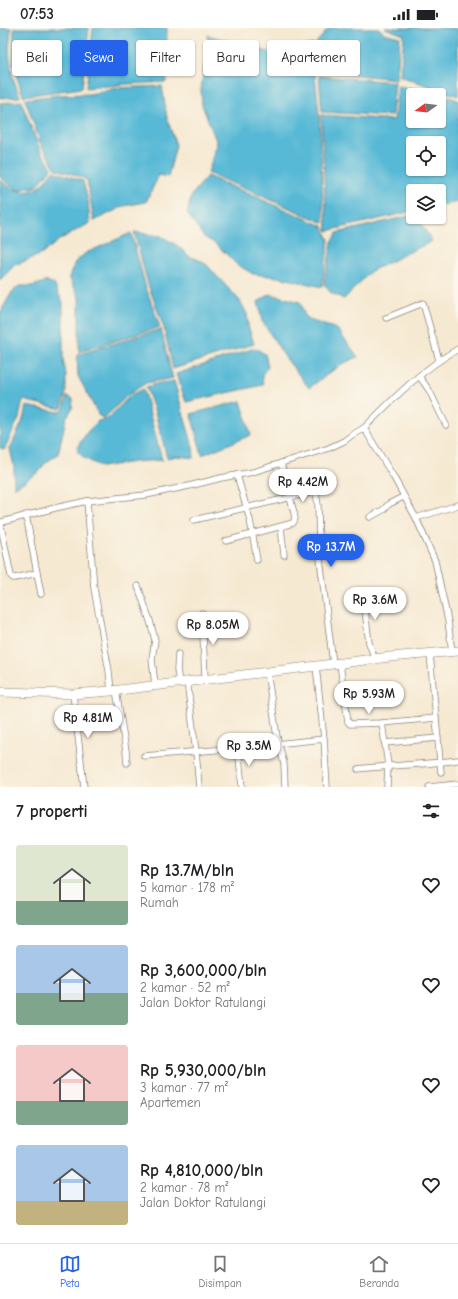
<!DOCTYPE html>
<html lang="id">
<meta charset="utf-8">
<style>
body{margin:0;font-family:"Comic Neue",sans-serif;background:#f2f2f2;color:#202124;height:100vh;display:flex;flex-direction:column;font-size:15px;white-space:nowrap}
*{box-sizing:border-box;margin:0}
p{font-size:13px;color:#757577}
.icon{flex:none;width:22px;height:22px;fill:none;stroke:currentColor;stroke-width:2;stroke-linecap:round;stroke-linejoin:round}
.map{position:relative;height:759px;overflow:hidden}
.side{display:flex;flex-direction:column;background:#fff;flex:1}
.side>*{flex:none}
.guide{position:absolute;left:12px;top:12px;width:434px;height:36px;display:flex;gap:8px}
.needle{width:26px;rotate:255deg}
.buttons{position:absolute;left:406px;top:60px;display:grid;gap:8px}
.buttons a{display:grid;place-items:center;width:40px;height:40px;border-radius:4px;background:#fff;box-shadow:0 1px 3px #0004;font-size:20px}
.price{position:absolute;translate:-50% -34px;padding:0 9px;border-radius:14px;background:#fff;color:#222;font-size:13px;line-height:26px;filter:drop-shadow(0 1px 2px #0008)}
.price::after{content:'';position:absolute;left:50%;top:24px;width:12px;height:9px;margin-left:-6px;background:inherit;clip-path:polygon(0 0,100% 0,50% 100%)}
.price.selected{background:#2563eb;color:#fff}
ul{padding:0;list-style:none}
li{display:flex;align-items:center;gap:12px;height:100px;padding:0 16px}
li span{display:grid;place-items:center;flex:none;width:112px;height:80px;border-radius:4px;color:#555}
li>.icon{margin-inline-start:auto}
span .icon{width:48px;height:48px;fill:#fffc;stroke-width:1}
li b{font-size:17px}
h2{display:flex;justify-content:space-between;align-items:center;height:48px;padding:0 16px;font-size:17px}
.tag{padding:0 14px;border-radius:4px;background:#fff;box-shadow:0 1px 3px #0004;font-size:14px;line-height:36px}
.tag.selected{background:#2563eb;color:#fff}
.status{display:flex;justify-content:space-between;align-items:center;height:28px;padding:0 20px;background:#fff;direction:ltr}
.status svg{height:11px;fill:currentColor}
.menu{display:flex;justify-content:space-around;align-items:center;height:56px;border-top:1px solid #e0e0e0;background:#fff;font-size:11px;color:#757577}
.menu a{display:grid;justify-items:center;gap:2px}
.menu .selected{color:#2563eb}
.map>svg:first-child{display:block}
</style>
<div class="status"><b>07:53</b><svg viewBox="0 0 49 12"><path d="M0 12V9h3v3zM5 12V6h3v6zM10 12V3h3v9zM15 12V0h3v12zM26 1h20v11H26zM47 4h2v5h-2z"/></svg></div>
<div class="map">
<svg width="458" height="759" viewBox="0 0 458 759">
<rect width="100%" height="100%" fill="#fbf7ec"/>
<filter id="ink" filterUnits="userSpaceOnUse"><feTurbulence type="fractalNoise" baseFrequency=".025" numOctaves="2"/><feDisplacementMap in="SourceGraphic" scale="8" xChannelSelector="R" yChannelSelector="G"/><feConvolveMatrix kernelMatrix="1 2 1 2 8 2 1 2 1" color-interpolation-filters="sRGB"/></filter>
<filter id="wash" filterUnits="userSpaceOnUse"><feTurbulence type="fractalNoise" baseFrequency=".012" numOctaves="4" result="noise"/><feDisplacementMap in="SourceGraphic" scale="16" xChannelSelector="R" yChannelSelector="G"/><feGaussianBlur stdDeviation="0.9" result="paint"/><feColorMatrix in="noise" values="0 0 0 0 0 0 0 0 0 0 0 0 0 0 0 0 0 1.4 0 .05"/><feComposite in="paint" operator="in"/></filter>
<g filter="url(#wash)">
<rect width="100%" height="100%" fill="#f6e9d2"/>
<g fill="#58b9d6" stroke="#3a6a79" fill-rule="evenodd">
<path d="M0,0h11l-2,24 3,23 8,22 -20,1z"/>
<path d="M14,0h75l-7,60 -59,8 -10,-31z"/>
<path d="M93,0h74l-1,54 -38,2 -42,4z"/>
<path d="M329,0h50l5,5 16,4 -3,42 -79,-8 -2,-28z"/>
<path d="M385,0h73v68l-58,-20 4,-41z"/>
<path d="M208,7l64,18 42,-9 1,32 4,37 5,110 -116,-50 9,-30 -15,-38 -1,-15z"/>
<path d="M319,48l76,6 -3,34 -70,-4z"/>
<path d="M162,58l5,32 9,27 -8,32 -9,-2 -13,27 -22,4 -30,15 -7,-41 -8,-4 -23,-7 -14,-22 -17,-48 34,-4 31,-1 27,-6z"/>
<path d="M398,58l25,4 35,10v102l-19,4v-15h-26v20l-86,20 -6,-116 73,5zM413,67h26v26h-26zM413,115h26v26h-26z"/>
<path d="M21,73l20,51 11,16 -16,19 -18,3 -8,-5 -10,-8v-74z"/>
<path d="M53,143l30,10 5,20 2,22 -31,17 -17,14 -27,11 -15,15v-100c10,9 24,16 38,8 5,-4 10,-12 15,-17z"/>
<path d="M207,148l116,50 6,14 -7,47 -44,-10 -25,-3 -17,-10 -20,-20 -12,-7 -17,-24 5,-18z"/>
<path d="M413,187v2h4l15,24 -61,30 -27,28 -13,-6 -7,-9 8,-42 5,-9z"/>
<path d="M134,204l27,4 17,10 11,10 15,6 36,39 7,13 1,12 6,18 -81,25 -9,-41 -16,-44z"/>
<path d="M131,205l15,55 14,39 -81,25v-55l-10,-20 6,-15 11,-9z"/>
<path d="M47,253l7,3 9,19v57l3,14v19l-5,16 -38,-9 -4,18 -15,32 -4,-2v-135l12,-21 7,-6h14z"/>
<path d="M270,266l30,8 6,17 31,10 21,28 -18,8 -31,23 -24,-31 -23,-36 -4,-19z"/>
<path d="M161,301l9,39 3,10 -27,5 -18,12 -24,23 -5,-2 -21,-40 -1,-21z"/>
<path d="M255,320l10,6 3,13 -6,7 1,11 -77,17 -10,-28z"/>
<path d="M174,353l19,66 1,11 -17,-2 -10,2 -12,-46 -9,-25 14,-4z"/>
<path d="M143,361l19,71 -28,2 -33,5 -18,-10 -6,-6 1,-5 10,-15 10,-10 9,-2 24,-24z"/>
<path d="M67,368l6,3 -1,10 -6,9 -8,36 -14,10 -4,7 -26,17v-22l-4,-17 13,-29 3,-14 33,6 4,-2z"/>
<path d="M241,373l10,34 -49,20 -11,-41z"/>
</g>
</g>
<g filter="url(#ink)">
<g fill="none" stroke-linecap="round" stroke-linejoin="round">
<defs>
<g id="minor">
<path d="M386,290l37,-15 16,57"/>
<path d="M419,348l10,14 17,35"/>
<path d="M364,400c29,-29 58,-59 94,-79"/>
<path d="M237,447l13,45 7,40"/>
<path d="M26,487l15,79"/>
<path d="M370,489l13,-7 6,-6 14,-7"/>
<path d="M416,490l42,-13"/>
<path d="M194,492l119,-28 3,1 2,12 1,46 14,113"/>
<path d="M281,499l3,28"/>
<path d="M226,513l67,-18 2,-4 -1,-6 -13,-50"/>
<path d="M37,545l-22,5h-2l-2,-2 -10,-50 1,-4 53,-14 32,-7"/>
<path d="M138,558l12,35 5,19 -3,19 3,26"/>
<path d="M357,564l7,10 5,41 6,16"/>
<path d="M202,585l3,66"/>
<path d="M178,626l-1,16 2,13"/>
<path d="M430,626l11,118"/>
<path d="M340,636l8,58 2,2 32,-1 54,-5"/>
<path d="M316,638l8,73 3,48"/>
<path d="M267,643l10,66 7,27 1,23"/>
<path d="M187,653l9,71 3,35"/>
<path d="M116,662l10,61 1,12"/>
<path d="M111,663l-2,-20 -15,-83 -7,-87 59,-6 43,-9 32,-8 32,-6 76,-24 15,-7 8,-6 12,-7 29,48 23,42 19,43 13,60 4,31"/>
<path d="M73,666l11,93"/>
<path d="M382,695l6,42 -1,22"/>
<path d="M385,715l53,-5"/>
<path d="M238,720l4,39"/>
<path d="M144,728l94,-8 86,-9"/>
<path d="M358,741c33,-4 67,-4 99,-9"/>
<path d="M429,759l29,-3"/>
</g>
<path id="trunk" d="M0,664l73,2 38,-3 279,-34 68,-6"/>
</defs>
<use href="#minor" stroke="#898277" stroke-width="7"/>
<use href="#trunk" stroke="#898277" stroke-width="10"/>
<use href="#minor" stroke="#fff" stroke-width="5.5"/>
<use href="#trunk" stroke="#fff" stroke-width="9"/>
</g>
</g>
</svg>
<div class="buttons">
<a><svg class="needle" viewBox="-14 -14 28 28"><path d="M0-13l5 13h-10z" fill="#e53935"/><path d="M0 13l5-13h-10z" fill="#757577"/></svg></a>
<a><svg class="icon" aria-label="locate" viewBox="0 0 24 24"><circle cx="12" cy="12" r="6"/><path d="M12 2v4M12 18v4M2 12h4M18 12h4"/></svg></a>
<a><svg class="icon" aria-label="layers" viewBox="0 0 24 24"><path d="M12 4l9 5-9 5-9-5zM3 14l9 5 9-5"/></svg></a>
</div>
<b class="price" style="left:303px;top:475px">Rp 4.42M</b>
<b class="price selected" style="left:331px;top:540px">Rp 13.7M</b>
<b class="price" style="left:375px;top:593px">Rp 3.6M</b>
<b class="price" style="left:213px;top:618px">Rp 8.05M</b>
<b class="price" style="left:369px;top:687px">Rp 5.93M</b>
<b class="price" style="left:88px;top:711px">Rp 4.81M</b>
<b class="price" style="left:249px;top:739px">Rp 3.5M</b>
<div class="guide">
<a class="tag">Beli</a>
<a class="tag selected">Sewa</a>
<a class="tag">Filter</a>
<a class="tag">Baru</a>
<a class="tag">Apartemen</a>
</div>
</div>
<section class="side">
<h2>7 properti<svg class="icon" aria-label="filters" viewBox="0 0 24 24"><path d="M4 7h16M4 17h16"/><circle cx="9" cy="7" r="2"/><circle cx="15" cy="17" r="2"/></svg></h2>
<ul>
<li><span style="background:linear-gradient(#dfe7d0 70%,#7fa58c 0)"><svg class="icon" aria-label="home" viewBox="0 0 24 24"><path d="M3 11l9-7 9 7M6 9v11h12V9"/></svg></span><div><b>Rp 13.7M/bln</b><p>5 kamar · 178 m²</p><p>Rumah</p></div><svg class="icon" aria-label="heart" viewBox="0 0 24 24"><path d="M12 20l-8-8c-3-5 5-10 8-4 3-6 11-1 8 4z"/></svg></li>
<li><span style="background:linear-gradient(#a9c7e8 60%,#7fa58c 0)"><svg class="icon" aria-label="home" viewBox="0 0 24 24"><path d="M3 11l9-7 9 7M6 9v11h12V9"/></svg></span><div><b>Rp 3,600,000/bln</b><p>2 kamar · 52 m²</p><p>Jalan Doktor Ratulangi</p></div><svg class="icon" aria-label="heart" viewBox="0 0 24 24"><path d="M12 20l-8-8c-3-5 5-10 8-4 3-6 11-1 8 4z"/></svg></li>
<li><span style="background:linear-gradient(#f6c9c9 70%,#7fa58c 0)"><svg class="icon" aria-label="home" viewBox="0 0 24 24"><path d="M3 11l9-7 9 7M6 9v11h12V9"/></svg></span><div><b>Rp 5,930,000/bln</b><p>3 kamar · 77 m²</p><p>Apartemen</p></div><svg class="icon" aria-label="heart" viewBox="0 0 24 24"><path d="M12 20l-8-8c-3-5 5-10 8-4 3-6 11-1 8 4z"/></svg></li>
<li><span style="background:linear-gradient(#a9c7e8 70%,#c2b280 0)"><svg class="icon" aria-label="home" viewBox="0 0 24 24"><path d="M3 11l9-7 9 7M6 9v11h12V9"/></svg></span><div><b>Rp 4,810,000/bln</b><p>2 kamar · 78 m²</p><p>Jalan Doktor Ratulangi</p></div><svg class="icon" aria-label="heart" viewBox="0 0 24 24"><path d="M12 20l-8-8c-3-5 5-10 8-4 3-6 11-1 8 4z"/></svg></li>
</ul>
</section>
<nav class="menu">
<a class="selected"><svg class="icon" aria-label="map" viewBox="0 0 24 24"><path d="M3 6l6-2 6 2 6-2v14l-6 2-6-2-6 2zM9 4v14M15 6v14"/></svg>Peta</a>
<a><svg class="icon" aria-label="saved" viewBox="0 0 24 24"><path d="M7 4h10v16l-5-4-5 4z"/></svg>Disimpan</a>
<a><svg class="icon" aria-label="home" viewBox="0 0 24 24"><path d="M3 11l9-7 9 7M6 9v11h12V9"/></svg>Beranda</a>
</nav>
